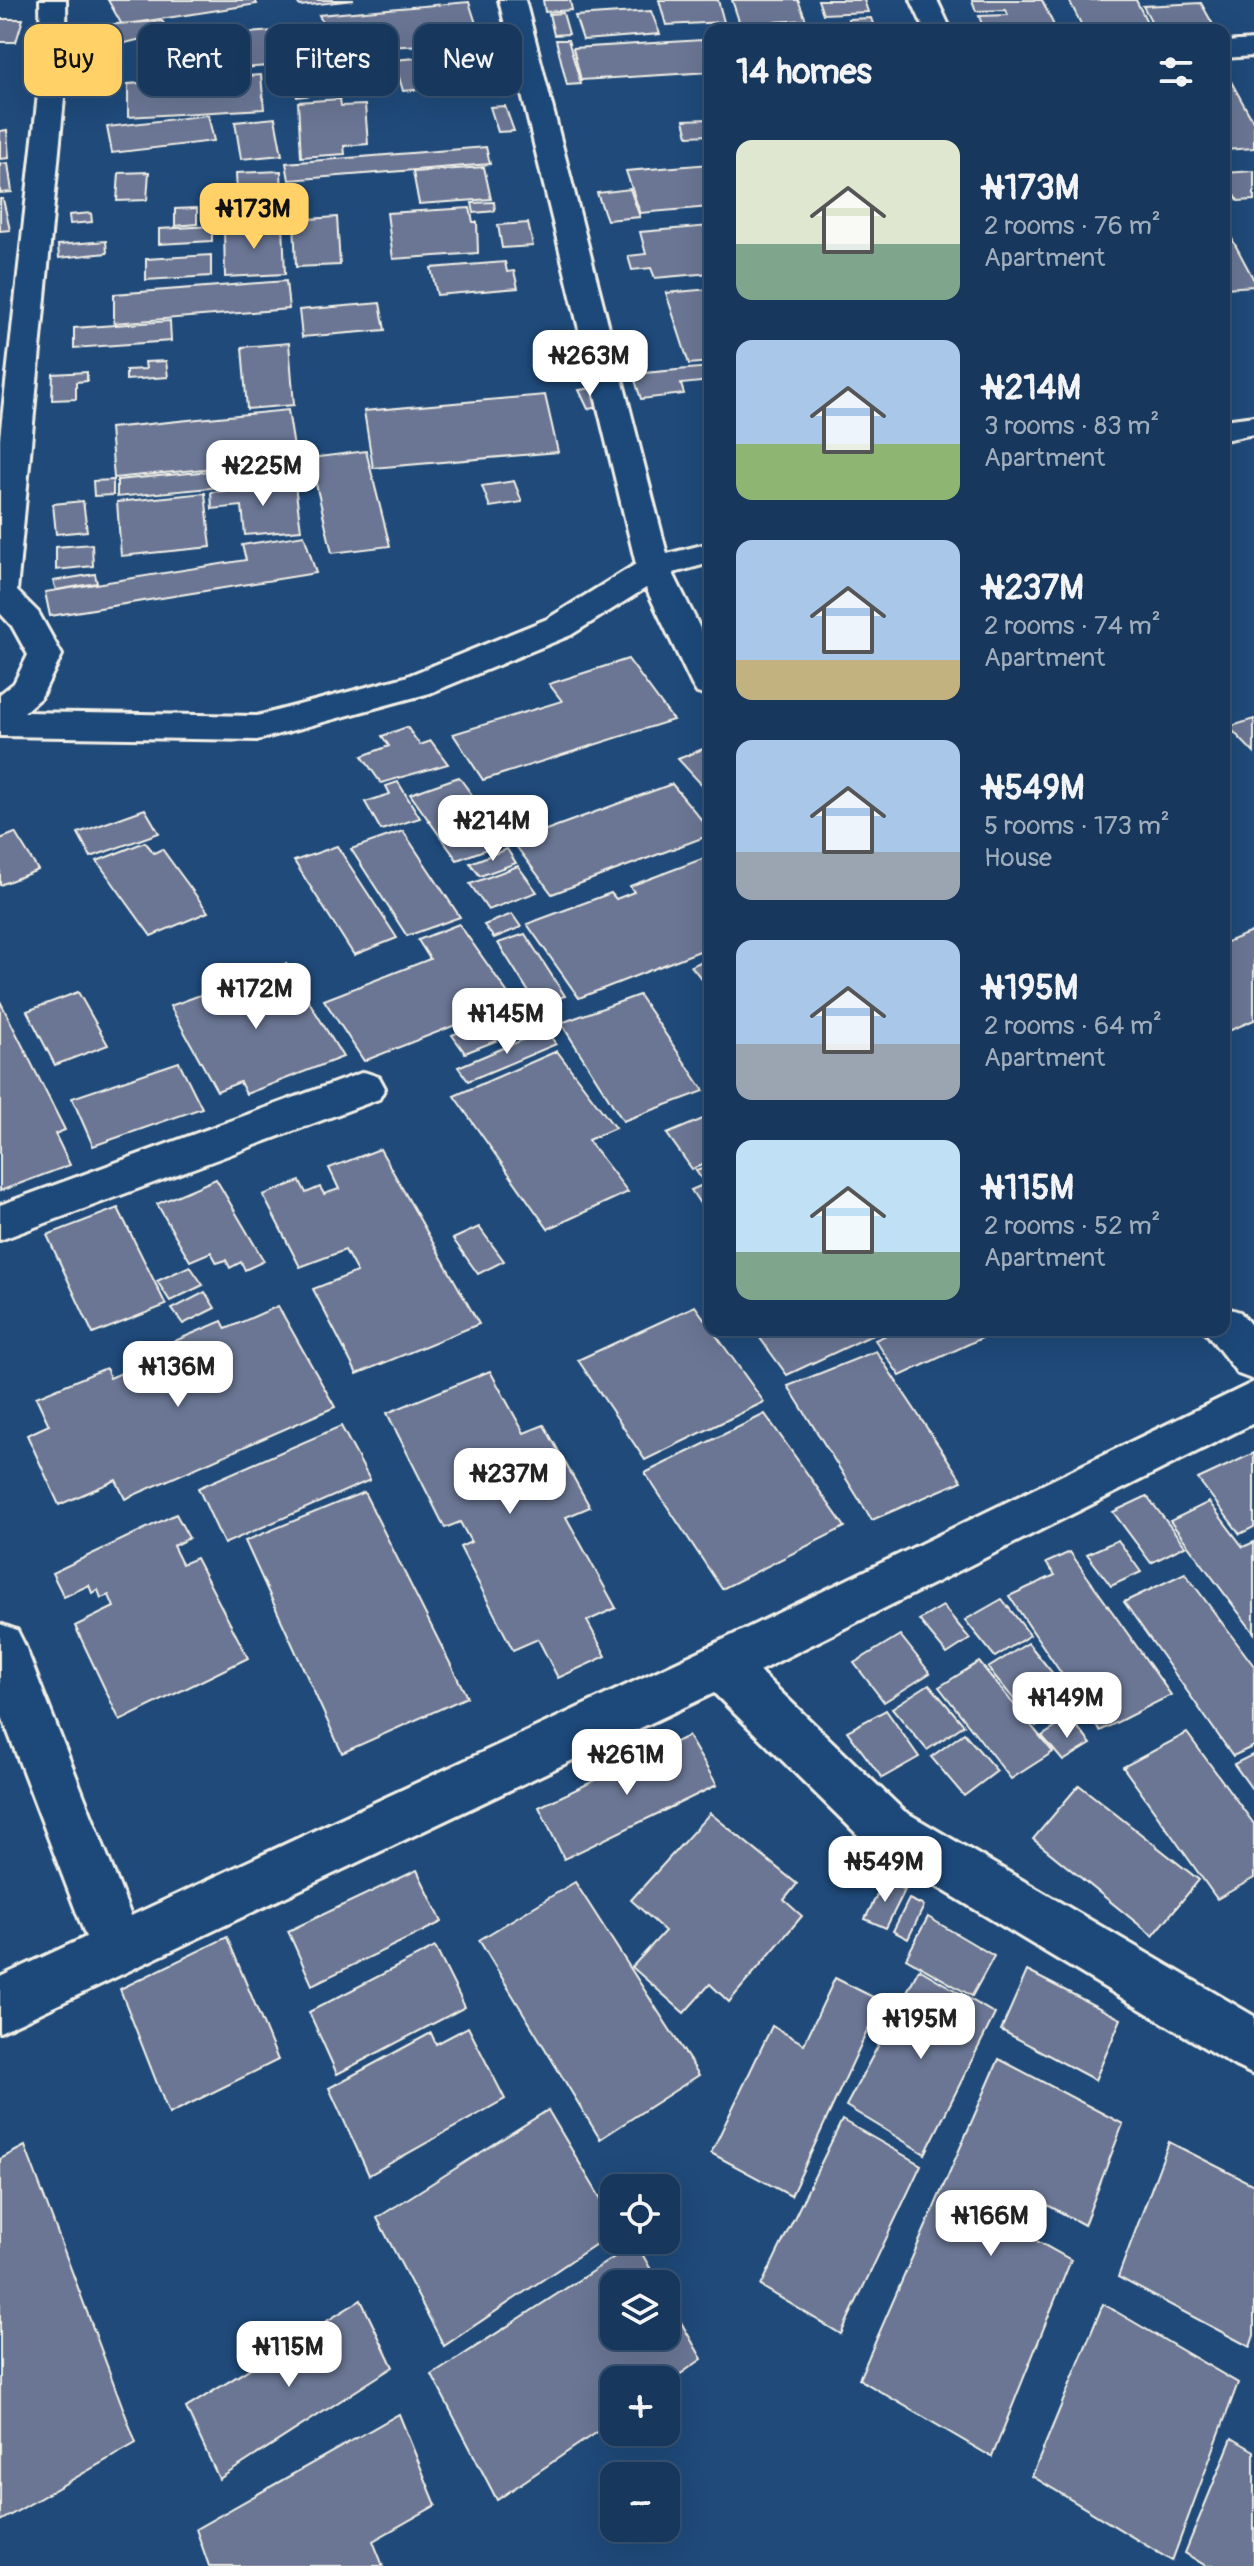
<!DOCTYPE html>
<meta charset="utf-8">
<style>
body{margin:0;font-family:Pangolin,sans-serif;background:#203f62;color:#f1f3f6;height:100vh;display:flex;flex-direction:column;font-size:30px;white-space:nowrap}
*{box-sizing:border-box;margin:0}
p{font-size:26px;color:#9eacbb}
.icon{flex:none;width:44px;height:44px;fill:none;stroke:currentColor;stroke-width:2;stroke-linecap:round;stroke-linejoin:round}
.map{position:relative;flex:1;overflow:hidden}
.panel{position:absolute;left:704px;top:24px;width:526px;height:1312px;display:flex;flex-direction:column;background:#17385c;border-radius:16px;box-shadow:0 8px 32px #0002,0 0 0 2px #365272}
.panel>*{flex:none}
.top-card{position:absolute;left:24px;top:24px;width:560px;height:72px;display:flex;gap:16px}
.tools{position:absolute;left:600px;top:2174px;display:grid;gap:16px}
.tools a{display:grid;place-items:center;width:80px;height:80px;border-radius:16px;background:#17385c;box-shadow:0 8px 32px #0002,0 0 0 2px #365272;font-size:40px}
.price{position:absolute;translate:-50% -68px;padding:0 18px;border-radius:16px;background:#fff;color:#222;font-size:26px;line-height:52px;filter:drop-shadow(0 2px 4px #0008)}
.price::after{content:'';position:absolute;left:50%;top:48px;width:24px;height:18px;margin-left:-12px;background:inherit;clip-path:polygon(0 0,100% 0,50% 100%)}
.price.on{background:#ffd166;color:#111}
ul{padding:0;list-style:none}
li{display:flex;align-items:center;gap:24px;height:200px;padding:0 32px}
li span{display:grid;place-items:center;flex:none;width:224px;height:160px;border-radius:16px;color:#555}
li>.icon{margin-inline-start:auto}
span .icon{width:96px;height:96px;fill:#fffc;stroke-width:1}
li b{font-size:34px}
h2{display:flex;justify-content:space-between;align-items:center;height:96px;padding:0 32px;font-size:34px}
.tag{padding:0 28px;border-radius:16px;background:#17385c;box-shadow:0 8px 32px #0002,0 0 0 2px #365272;font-size:28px;line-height:72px}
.tag.on{background:#ffd166;color:#111}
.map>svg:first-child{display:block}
</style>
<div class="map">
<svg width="1254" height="2566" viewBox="0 0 1254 2566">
<rect width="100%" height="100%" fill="#1f4a7a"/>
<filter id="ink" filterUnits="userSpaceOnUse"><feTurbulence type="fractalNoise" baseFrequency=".0125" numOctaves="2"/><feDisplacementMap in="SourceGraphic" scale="16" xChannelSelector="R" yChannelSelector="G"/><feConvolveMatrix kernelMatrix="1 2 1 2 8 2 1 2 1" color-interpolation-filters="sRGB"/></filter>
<g filter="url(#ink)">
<g fill="#6b7694" stroke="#f4f1e8" stroke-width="2">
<path d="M108,0h147l2,4 -135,21z"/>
<path d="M295,0h59l-54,6z"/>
<path d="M543,0h27l2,10 -27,2z"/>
<path d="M659,0h59l6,22 -58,3z"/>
<path d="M732,0h66l8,20 -66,4z"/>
<path d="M818,0h46l4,12 -45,2z"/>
<path d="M972,0h70l14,30h-72l-5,-14 29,-1 -2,-5 -30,1z"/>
<path d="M1069,0h67l15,30h-67z"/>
<path d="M469,2l13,40 -96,5 -21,-4 -17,-9 -22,-3 -7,-16z"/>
<path d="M1201,3l15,27h-60l-13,-24z"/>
<path d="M651,11l9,23 -77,6 -8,-24z"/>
<path d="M563,13l6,21 -15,1 -5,-21z"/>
<path d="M871,18l4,12h-22l-5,-11z"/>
<path d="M0,19h23l-7,23h-16z"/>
<path d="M162,21l8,11 -69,17 -4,-4 -24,6 -2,-8 14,-4 5,-9 -5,-4z"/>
<path d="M275,31l6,34 -77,6 -4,-35z"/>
<path d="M556,40h12l13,44 -14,1z"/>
<path d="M702,40l8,32 -129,8 -8,-32z"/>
<path d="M342,46l17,43 -62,8 -15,-44z"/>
<path d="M484,52l9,31 -90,8 -9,-31z"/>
<path d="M261,75l3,34 -136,8v-33z"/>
<path d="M1228,76l26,47v25l-30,2v-73z"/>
<path d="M340,99l1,7 24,-1 3,39 -24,2 1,8 -44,3 -3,-55z"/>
<path d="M505,106l9,25 -16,1 -8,-25z"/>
<path d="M208,115l6,26 -102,12 -5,-26z"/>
<path d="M275,118l7,37 -41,4 -6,-37z"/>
<path d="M710,119v16l-22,1 -4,-16z"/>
<path d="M7,130l2,28 -9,1v-28z"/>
<path d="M486,147l4,17 -201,16 -3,-17z"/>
<path d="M8,163l4,29 -12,1v-29z"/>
<path d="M710,164v43l-70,6 -14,-42z"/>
<path d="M484,167l7,32 -72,5 -6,-32z"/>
<path d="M281,171l2,45 -45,2 -2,-45z"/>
<path d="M1254,171v29l-16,1 -14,-28z"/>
<path d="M149,172l-2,28 -30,1 2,-28z"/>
<path d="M630,189l10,28 -33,3 -10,-27z"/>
<path d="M0,199h3l7,31 -10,1z"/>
<path d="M494,202l1,9 -21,2 -2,-10z"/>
<path d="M197,208v16l-22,2v-17z"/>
<path d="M470,208l3,14h4l1,31 -85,6 -6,-46z"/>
<path d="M91,213l1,9 -22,2 -1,-9z"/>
<path d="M337,217l3,48 -44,2 -2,-47z"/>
<path d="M528,223l5,23 -31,2 -4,-23z"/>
<path d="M283,225l2,49 -60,3 -1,-48z"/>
<path d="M212,226v15l-53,3v-15z"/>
<path d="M710,226v47l-55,5 -4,-10 -19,2 -4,-14 18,-2 -6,-22z"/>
<path d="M1230,235l24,45v6l-30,2v-52z"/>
<path d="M106,241l1,12 -48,5 -1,-13z"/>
<path d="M211,255v21l-65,4v-21z"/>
<path d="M505,262l2,10 7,-1 4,17 -81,7 -6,-27z"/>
<path d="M286,281l3,28 -175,14v-29z"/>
<path d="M710,289v73l-21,2 -23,-71z"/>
<path d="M380,303l5,27 -83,7 -3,-27z"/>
<path d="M170,321l1,20 -97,7v-20z"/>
<path d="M289,343l5,62 -47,4 -5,-62z"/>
<path d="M166,361l2,16 -42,3v-10l20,-1 -1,-7z"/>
<path d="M710,367v14l-29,3 3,10 -43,5 -8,-25z"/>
<path d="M87,372v9l-11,1v17l-24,1 1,-26z"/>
<path d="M592,388l9,19 -13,2 -9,-19z"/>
<path d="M545,395l13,57 -185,16 -9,-57z"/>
<path d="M288,410l8,50 -182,18 -4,-50z"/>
<path d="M366,451l24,95 -58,7 -22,-95z"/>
<path d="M303,462l2,17 -188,18v-17z"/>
<path d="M113,480v15l-19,1 -1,-15z"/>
<path d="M514,481l8,21 -32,5 -8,-21z"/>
<path d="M295,485l6,45 -56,5 -3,-29 -30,3 -1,-17z"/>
<path d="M205,493l6,54 -90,9 -4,-54z"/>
<path d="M83,501l4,30 -31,3 -3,-30z"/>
<path d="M304,535l12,38 -266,43 -5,-24 201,-32 -4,-15z"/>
<path d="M92,544l1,22 -37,4v-23z"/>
<path d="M95,574l2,9 -41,7 -3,-9z"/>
<path d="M628,659l45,61 -190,60 -30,-46 109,-33 -13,-17z"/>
<path d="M1254,719v34l-25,-26z"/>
<path d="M407,727l13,18 11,-4 17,23 -67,19 -19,-27 27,-10 -7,-10z"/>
<path d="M708,747l2,34 -8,4 -24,-26z"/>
<path d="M459,777l47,65 -49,18 -47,-66z"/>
<path d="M398,782l22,36 -39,12 -16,-28 25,-8 -4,-8z"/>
<path d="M672,784l38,46v5l-158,59 -39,-52z"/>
<path d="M145,809l14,24 -68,24 -13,-24z"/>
<path d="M403,831l57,86 -53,19 -56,-87z"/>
<path d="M15,833l23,37 -38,15v-46z"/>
<path d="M145,842l9,11 8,-4 46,63 -57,24 -54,-75z"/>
<path d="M337,846l60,92 -43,17 -60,-94z"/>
<path d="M507,849l9,14 -36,13 -10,-13z"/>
<path d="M710,856v91l-131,51 -52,-74 84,-31 5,6 18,-7 -4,-6z"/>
<path d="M518,866l19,26 -49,18 -18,-26z"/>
<path d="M512,914l9,13 -27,11 -10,-13z"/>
<path d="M459,924l55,78 -150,59 -40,-61 106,-41 -12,-19z"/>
<path d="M1254,931v89l-30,13v-90z"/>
<path d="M525,934l40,62 -28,9 -39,-62z"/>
<path d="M710,958v29l-1,1 -18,-22z"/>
<path d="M286,964l57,93 -97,37 -6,-12 -23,9 -47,-85z"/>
<path d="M78,992l30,53 -53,20 -28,-54z"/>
<path d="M639,995l65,96 -81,30 -62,-98z"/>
<path d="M0,1001l65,129 -10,4 15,31 -70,26z"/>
<path d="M529,1004l12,19 -76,30 -13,-18z"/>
<path d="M546,1030l10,14 -88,37 -10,-14z"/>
<path d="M557,1051l58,77 -27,12 40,52 -80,37 -94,-133z"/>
<path d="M179,1062l23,46 -109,38 -21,-48z"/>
<path d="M710,1116v46l-18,7 -25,-35z"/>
<path d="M380,1149l99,175 -122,50 -44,-85 44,-17 -12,-22 -45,17 -37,-72 37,-14 6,12 14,-6 4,7 15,-5 -10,-21z"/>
<path d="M710,1166v53l-19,-29 14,-6 -9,-13z"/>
<path d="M216,1179l48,82 -19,9 -4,-8 -11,6 -4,-8 -9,3 -6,-11 -21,9 -33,-57z"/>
<path d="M118,1208l48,97 -73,29 -46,-99z"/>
<path d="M479,1227l25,34 -26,13 -25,-35z"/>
<path d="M190,1266l13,19 -33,16 -13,-20z"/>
<path d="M205,1292l10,16 -32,16 -11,-15z"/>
<path d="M278,1306l57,101 -210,92 -9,-19 -57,25 -32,-70 22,-10 -13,-28 70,-29 4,10 64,-27 -4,-8 52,-22 4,8z"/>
<path d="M695,1306l69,96 -119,58 -67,-100z"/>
<path d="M754,1330h129l-96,45z"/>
<path d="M897,1330h102l-99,46 -25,-36z"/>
<path d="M876,1351l86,130 -90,39 -84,-134z"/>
<path d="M490,1371l34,62 20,-8 46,82 -24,10 50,91 -29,13 19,35 -48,22 -20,-39 -25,11 -53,-103 11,-5 -11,-20 -15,6 -58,-115z"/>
<path d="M765,1414l80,113 -123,62 -77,-116z"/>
<path d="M341,1426l29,54 -146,64 -26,-56z"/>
<path d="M1254,1453v74l-14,7 -42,-55z"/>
<path d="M364,1492l103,205 -125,56 -97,-212z"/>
<path d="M1147,1496l38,50 -34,17 -38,-51z"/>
<path d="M1209,1502l34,45 11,-5v91l-84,-112z"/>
<path d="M176,1514l13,24 -16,8 9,18 14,-6 52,100 -128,63 -45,-95 39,-19 -5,-12 -8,3 -3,-8 -6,3 -3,-8 -25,12 -12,-24z"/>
<path d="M1118,1540l23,32 -30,14 -24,-32z"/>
<path d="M1070,1552l101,143 -71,36 -91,-135 46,-21 -9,-12z"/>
<path d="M1185,1573l69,93v80l-21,10 -109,-154z"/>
<path d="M1002,1599l28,36 -35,22 -30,-37z"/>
<path d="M943,1606l27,33 -23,15 -28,-34z"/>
<path d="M900,1635l30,38 -46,29 -30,-39z"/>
<path d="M1028,1643l48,59 -40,24 -48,-58z"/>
<path d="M979,1662l74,90 -42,27 -72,-92z"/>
<path d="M929,1684l35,41 -37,25 -35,-42z"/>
<path d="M886,1710l33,47 -37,21 -35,-47z"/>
<path d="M1070,1718l21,26 -28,17 -21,-25z"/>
<path d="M964,1733l33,38 -33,25 -33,-39z"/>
<path d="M1187,1733l67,91v54l-37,21 -94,-132z"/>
<path d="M688,1736l29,49 -153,74 -25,-52z"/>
<path d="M1254,1754v38l-20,-28z"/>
<path d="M1079,1785l120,95 -46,56 -120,-97z"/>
<path d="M710,1813l87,71 -13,16 18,16 -73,86 -19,-18 -26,29 -52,-46 33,-36 -34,-31z"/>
<path d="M417,1870l25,52 -130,63 -24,-54z"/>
<path d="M885,1879l20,11 -19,38 -21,-9z"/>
<path d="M575,1882l124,193 -99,64 -121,-199z"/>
<path d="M909,1899l15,7 -16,33 -15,-8z"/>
<path d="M928,1917l66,39 -22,40 -66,-38z"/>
<path d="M227,1937l51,123 -109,54 -49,-125z"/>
<path d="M435,1947l30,60 -128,67 -28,-62z"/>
<path d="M919,1969l76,45 -70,140 -79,-48z"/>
<path d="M1027,1971l94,48 -26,61 -94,-50z"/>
<path d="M835,1978l46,23 -90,195 -80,-43 61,-127 32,18z"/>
<path d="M468,2027l37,72 -136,76 -40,-87 102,-55 5,11z"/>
<path d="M999,2059l124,65 -39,101 -40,-22 -14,34 41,23 -79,197 -133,-78z"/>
<path d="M548,2110l66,111v11l-170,114 -67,-128z"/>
<path d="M842,2120l79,45 -80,169 -80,-48z"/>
<path d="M1169,2142l85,43v150l-4,12 -132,-70z"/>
<path d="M25,2146l111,297 -136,78v-362z"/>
<path d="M636,2243l23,41h-45v52h52v-40l36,63 -36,25v-4h-52v40l-117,80 -65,-125z"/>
<path d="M361,2300l32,67 -174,112 -33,-71z"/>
<path d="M1103,2304l135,79 -66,178 -140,-85z"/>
<path d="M399,2414l37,91 -63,36 10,25h-174l-13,-37z"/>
<path d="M1232,2438l22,13v115h-48l-21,-13z"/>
</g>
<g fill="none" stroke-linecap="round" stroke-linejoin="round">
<defs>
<g id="street">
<path d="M40,0h26l1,67 -50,524 21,21 24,43 -21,42 -17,15 233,4 148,-39 142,-58 89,-55 -137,-564h26l142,554 43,-11v20l-37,10 37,76v48l-13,-4 -5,-8 -46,-97 -75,47 -141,58 -173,47 -257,-4v-42l14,-11 14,-28 -16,-29 -12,-13v-175l41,-371z"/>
<path d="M911,0h26l14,30h-26z"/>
<path d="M1254,40v16l-30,2v-16z"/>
<path d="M1254,416v18l-30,6v-20z"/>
<path d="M364,1072l15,5 6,11 -6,11 -379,141v-35z"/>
<path d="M1224,1307l16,5 14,17v51l-16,-6 -34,-44h20z"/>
<path d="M1254,1382v41l-495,248 145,140 350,205v59l-19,-9 -367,-221 -154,-152 -714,339v-55l86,-40 -86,-226v-87l17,6 8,16 106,270 571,-266z"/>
</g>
</defs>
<use href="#street" stroke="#f4f1e8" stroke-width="6"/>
<use href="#street" fill="#1f4a7a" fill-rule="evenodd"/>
</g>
</g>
</svg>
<div class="tools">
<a><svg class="icon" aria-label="locate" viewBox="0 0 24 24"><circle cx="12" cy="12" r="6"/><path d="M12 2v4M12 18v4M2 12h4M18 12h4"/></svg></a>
<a><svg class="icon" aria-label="layers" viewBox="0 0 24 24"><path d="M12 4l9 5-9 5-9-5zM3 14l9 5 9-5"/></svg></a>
<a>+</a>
<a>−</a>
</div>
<b class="price on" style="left:254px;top:251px">₦173M</b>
<b class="price" style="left:590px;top:398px">₦263M</b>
<b class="price" style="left:263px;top:508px">₦225M</b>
<b class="price" style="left:493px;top:863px">₦214M</b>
<b class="price" style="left:256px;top:1031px">₦172M</b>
<b class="price" style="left:507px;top:1056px">₦145M</b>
<b class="price" style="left:178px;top:1409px">₦136M</b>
<b class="price" style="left:510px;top:1516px">₦237M</b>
<b class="price" style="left:1067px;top:1740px">₦149M</b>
<b class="price" style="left:627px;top:1797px">₦261M</b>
<b class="price" style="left:885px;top:1904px">₦549M</b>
<b class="price" style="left:921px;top:2061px">₦195M</b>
<b class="price" style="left:991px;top:2258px">₦166M</b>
<b class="price" style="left:289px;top:2389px">₦115M</b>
<div class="top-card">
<a class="tag on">Buy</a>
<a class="tag">Rent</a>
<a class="tag">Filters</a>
<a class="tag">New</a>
</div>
<section class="panel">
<h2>14 homes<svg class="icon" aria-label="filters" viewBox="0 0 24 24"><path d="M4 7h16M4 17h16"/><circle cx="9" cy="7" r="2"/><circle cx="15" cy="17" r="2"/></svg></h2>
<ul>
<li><span style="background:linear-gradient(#dfe7d0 65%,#7fa58c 0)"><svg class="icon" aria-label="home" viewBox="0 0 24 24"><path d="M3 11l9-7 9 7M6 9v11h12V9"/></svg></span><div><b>₦173M</b><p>2 rooms · 76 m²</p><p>Apartment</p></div></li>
<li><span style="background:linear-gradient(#a9c7e8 65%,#8fb573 0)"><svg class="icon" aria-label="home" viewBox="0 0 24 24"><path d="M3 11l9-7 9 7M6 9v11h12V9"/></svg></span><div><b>₦214M</b><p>3 rooms · 83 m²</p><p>Apartment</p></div></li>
<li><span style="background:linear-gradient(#a9c7e8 75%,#c2b280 0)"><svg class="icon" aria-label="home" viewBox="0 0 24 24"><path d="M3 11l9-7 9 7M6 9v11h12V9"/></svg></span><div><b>₦237M</b><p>2 rooms · 74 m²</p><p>Apartment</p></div></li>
<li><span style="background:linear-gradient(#a9c7e8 70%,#9aa5b1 0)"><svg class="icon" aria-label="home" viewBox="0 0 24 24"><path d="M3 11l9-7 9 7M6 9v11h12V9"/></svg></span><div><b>₦549M</b><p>5 rooms · 173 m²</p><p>House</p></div></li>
<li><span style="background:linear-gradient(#a9c7e8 65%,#9aa5b1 0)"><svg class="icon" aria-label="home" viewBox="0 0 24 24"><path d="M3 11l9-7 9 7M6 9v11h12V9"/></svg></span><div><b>₦195M</b><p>2 rooms · 64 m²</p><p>Apartment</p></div></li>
<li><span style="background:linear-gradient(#bfe0f5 70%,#7fa58c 0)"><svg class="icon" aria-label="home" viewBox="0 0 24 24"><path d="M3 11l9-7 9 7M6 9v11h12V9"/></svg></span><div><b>₦115M</b><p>2 rooms · 52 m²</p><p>Apartment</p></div></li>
</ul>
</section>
</div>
